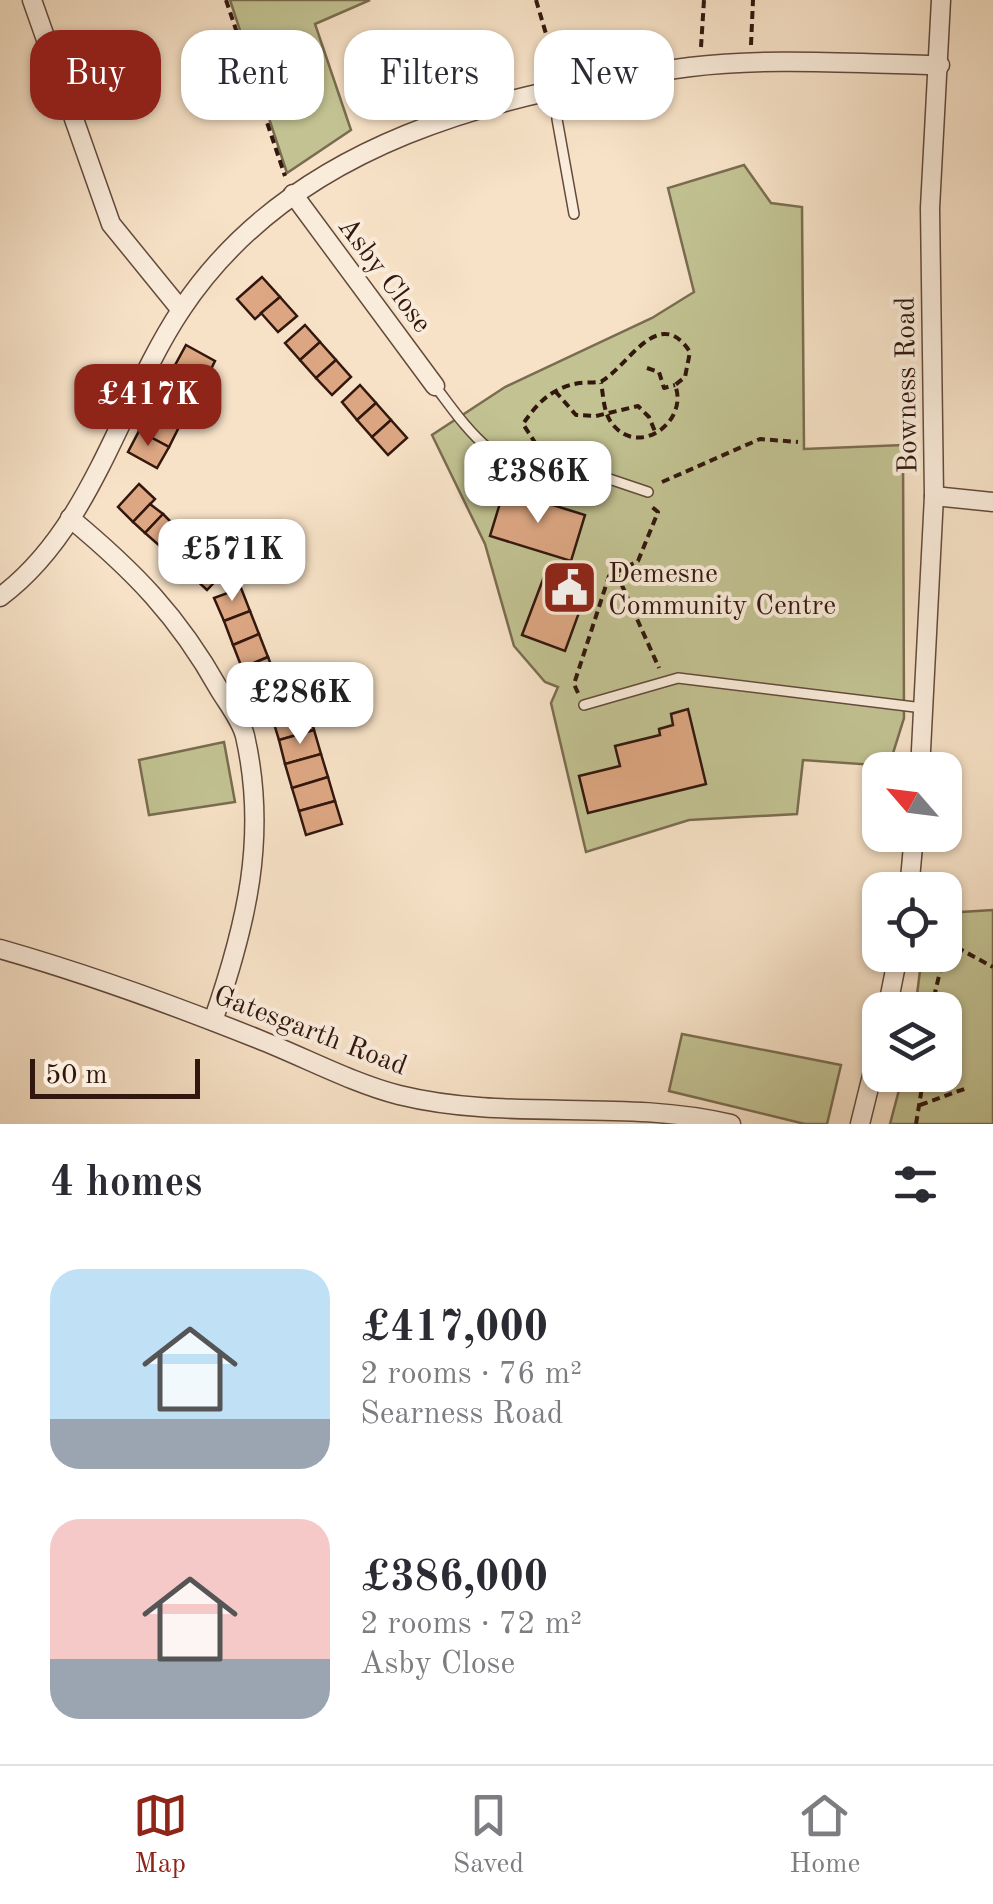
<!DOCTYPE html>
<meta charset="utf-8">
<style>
body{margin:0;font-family:"Old Standard TT",serif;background:#f2f2f3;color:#2b2b33;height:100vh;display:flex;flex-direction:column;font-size:38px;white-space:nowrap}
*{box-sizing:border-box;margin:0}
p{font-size:32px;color:#7c7c81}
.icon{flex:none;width:55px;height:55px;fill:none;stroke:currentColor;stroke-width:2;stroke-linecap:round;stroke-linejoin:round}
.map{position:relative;height:1124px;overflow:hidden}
.panel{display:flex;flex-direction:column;background:#fff;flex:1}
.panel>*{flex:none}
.hud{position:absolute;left:30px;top:30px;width:935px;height:90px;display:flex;gap:20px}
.needle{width:65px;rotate:298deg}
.tools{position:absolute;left:862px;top:752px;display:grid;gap:20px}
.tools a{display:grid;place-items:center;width:100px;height:100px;border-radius:20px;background:#fff;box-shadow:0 2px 8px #0004;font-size:50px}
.scale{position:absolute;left:30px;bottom:25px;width:170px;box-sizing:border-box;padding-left:10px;border:5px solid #32170e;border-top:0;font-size:28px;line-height:35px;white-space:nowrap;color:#32170e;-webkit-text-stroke:8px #faecdb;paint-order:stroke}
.price{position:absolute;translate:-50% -85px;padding:0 22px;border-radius:20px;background:#fff;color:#222;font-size:32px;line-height:65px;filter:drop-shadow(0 2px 5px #0008)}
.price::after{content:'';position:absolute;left:50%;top:60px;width:30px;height:22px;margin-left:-15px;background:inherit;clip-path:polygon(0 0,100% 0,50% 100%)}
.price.current{background:#8f2418;color:#fff}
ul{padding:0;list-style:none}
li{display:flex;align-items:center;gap:30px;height:250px;padding:0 50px}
li span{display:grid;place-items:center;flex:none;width:280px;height:200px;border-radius:30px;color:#555}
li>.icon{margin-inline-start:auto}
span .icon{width:120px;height:120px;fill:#fffc;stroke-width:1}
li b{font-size:42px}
h2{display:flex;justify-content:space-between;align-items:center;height:120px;padding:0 50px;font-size:42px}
.tag{padding:0 35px;border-radius:30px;background:#fff;box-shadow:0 2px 8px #0004;font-size:35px;line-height:90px}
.tag.current{background:#8f2418;color:#fff}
.dock{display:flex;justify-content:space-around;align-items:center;height:140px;border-top:2px solid #e1e1e2;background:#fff;font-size:28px;color:#7c7c81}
.dock a{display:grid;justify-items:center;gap:5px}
.dock .current{color:#8f2418}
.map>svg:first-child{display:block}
</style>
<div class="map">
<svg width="993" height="1124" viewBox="0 0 993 1124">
<rect width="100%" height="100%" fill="#f7e2c7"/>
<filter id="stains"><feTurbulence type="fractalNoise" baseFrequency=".002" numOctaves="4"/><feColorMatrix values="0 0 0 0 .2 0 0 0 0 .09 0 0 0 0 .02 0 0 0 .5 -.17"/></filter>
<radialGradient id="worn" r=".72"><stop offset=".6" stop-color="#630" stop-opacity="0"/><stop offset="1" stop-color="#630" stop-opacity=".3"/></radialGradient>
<g fill="#c2c292" stroke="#7a6c50" stroke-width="2.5">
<path d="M230,0h140l-55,24 36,106 -64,43z"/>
<path d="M744,165l27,38 31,4 2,242 99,-4 1,273 -15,48 -86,-6 -6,54 -108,6 -103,32 -35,-149 7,-16 -13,-5 -31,-36 -29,-102 -53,-109 73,-48 147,-69 42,-26 -26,-104z"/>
<path d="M224,742l11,60 -86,13 -10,-55z"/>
<path d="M993,910v214h-103l13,-49h42v-65h-30l7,-55h23v-42z"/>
<path d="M682,1034l159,31 -14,59h-22l-136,-33z"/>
</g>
<g fill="#dda783" stroke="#32170e" stroke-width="2.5">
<path d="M262,277l18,20 -25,22 -18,-20z"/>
<path d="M280,297l17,19 -19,16 -17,-19z"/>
<path d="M305,325l15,17 -20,18 -15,-17z"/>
<path d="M320,342l16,18 -20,18 -16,-18z"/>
<path d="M186,345l29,16 -11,22 -30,-16z"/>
<path d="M336,360l15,17 -19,18 -16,-17z"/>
<path d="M174,367l30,16 -12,21 -29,-16z"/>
<path d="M360,385l16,18 -19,17 -15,-18z"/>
<path d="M163,388l29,16 -12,21 -29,-16z"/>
<path d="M376,403l15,17 -19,17 -15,-17z"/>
<path d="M151,409l29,16 -11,22 -30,-16z"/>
<path d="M391,420l16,18 -19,17 -16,-18z"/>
<path d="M139,431l30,16 -12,21 -29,-16z"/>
<path d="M139,484l16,15 -22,23 -15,-15z"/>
<path d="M504,490l81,25 -14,46 -81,-25z"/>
<path d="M150,504l13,10 -18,19 -12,-11z"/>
<path d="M163,514l15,15 -17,18 -16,-14z"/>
<path d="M178,529l16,14 -18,19 -15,-15z"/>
<path d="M194,543l15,15 -17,18 -16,-14z"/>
<path d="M209,558l15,14 -17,18 -15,-14z"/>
<path d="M548,566l44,11 -27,74 -43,-16z"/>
<path d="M241,588l9,23 -26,10 -10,-23z"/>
<path d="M250,611l9,23 -26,11 -9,-24z"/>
<path d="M259,634l9,23 -26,11 -9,-23z"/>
<path d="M268,657l9,23 -26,11 -9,-23z"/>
<path d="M301,683l7,24 -36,10 -7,-23z"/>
<path d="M308,707l6,23 -35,10 -7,-23z"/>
<path d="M688,709l18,75 -118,29 -9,-37 41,-10 -5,-20 45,-11 -1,-6 14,-4 -2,-11z"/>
<path d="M314,730l7,24 -36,10 -6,-24z"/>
<path d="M321,754l7,23 -36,11 -7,-24z"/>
<path d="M328,777l7,24 -36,10 -7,-23z"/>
<path d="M335,801l7,23 -36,11 -7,-24z"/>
</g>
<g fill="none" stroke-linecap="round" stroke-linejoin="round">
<defs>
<g id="lane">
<path d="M562,90l-5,29 17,95"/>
<path d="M435,386c22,28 66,99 109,71l104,35"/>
<path d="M584,705l94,-27 245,30"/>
</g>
<g id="street">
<path d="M32,0l79,224 70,86"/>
<path d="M293,194l142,192"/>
<path d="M934,496l59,6"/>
<path d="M70,518c64,53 108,98 149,171 9,15 22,31 26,47 23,101 1,190 -32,285"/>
<path d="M0,597c92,-68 120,-195 181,-287 112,-169 320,-218 509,-243 82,-10 168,-3 250,-2"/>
<path d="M920,770l14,-274 -4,-288 11,-208"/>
<path d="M909,890l5,-55"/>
<path d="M0,949c88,25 173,56 258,90 46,18 94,44 141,56 110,27 221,3 332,29"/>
<path d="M887,1010l11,-55"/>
<path d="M860,1124l20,-81"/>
</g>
</defs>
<use href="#lane" stroke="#634a3c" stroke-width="12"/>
<use href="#street" stroke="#634a3c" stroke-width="21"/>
<g stroke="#32170e" stroke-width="4" stroke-dasharray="8 5" stroke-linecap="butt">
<path d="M226,0l59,176"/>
<path d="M536,0l21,71"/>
<path d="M751,45l2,-45"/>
<path d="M701,47l3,-47"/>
<path d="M647,368l12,4 5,16 11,-3"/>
<path d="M555,391l21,24 20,1 42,-10 11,11 7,17"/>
<path d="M536,444l-13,-20c15,-22 29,-36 56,-41 7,-1 19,0 23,-2 27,-16 57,-77 88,-29l-5,25 -10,8c14,35 -33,71 -60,42 -12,-12 -11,-29 -14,-44"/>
<path d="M662,482l98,-43 38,3"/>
<path d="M616,572l43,96"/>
<path d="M578,693l-4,-9 35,-108 29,-15 20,-49 -6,-5"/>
<path d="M945,941l48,26"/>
<path d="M931,1010l14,-60"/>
<path d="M920,1105l47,-17"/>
<path d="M916,1124l8,-49"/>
</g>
<use href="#lane" stroke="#faecdb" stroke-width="9"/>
<use href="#street" stroke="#faecdb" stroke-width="18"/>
</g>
<defs>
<symbol id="civic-square" viewBox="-11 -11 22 22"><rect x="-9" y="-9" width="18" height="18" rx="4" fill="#8f2418" stroke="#faecdb"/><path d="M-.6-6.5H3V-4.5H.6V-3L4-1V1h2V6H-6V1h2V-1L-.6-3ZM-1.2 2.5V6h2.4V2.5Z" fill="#fff"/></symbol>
</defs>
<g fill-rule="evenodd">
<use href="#civic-square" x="538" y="556" width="63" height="63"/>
</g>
<g text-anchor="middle" stroke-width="8" stroke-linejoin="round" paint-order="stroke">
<g font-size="28" fill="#32170e" stroke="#faecdb">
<text transform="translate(386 274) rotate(53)" y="10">Asby Close</text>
<text transform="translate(905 385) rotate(-91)" y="10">Bowness Road</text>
<text transform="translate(311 1029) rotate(21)" y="10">Gatesgarth Road</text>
</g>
<g font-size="28" fill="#32170e" stroke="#faecdb" text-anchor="start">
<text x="608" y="582">Demesne<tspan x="608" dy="32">Community Centre</tspan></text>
</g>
</g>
<rect width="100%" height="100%" filter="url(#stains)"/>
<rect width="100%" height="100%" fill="url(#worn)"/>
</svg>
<div class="tools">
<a><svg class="needle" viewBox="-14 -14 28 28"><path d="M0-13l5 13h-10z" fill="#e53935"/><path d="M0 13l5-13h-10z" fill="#7c7c81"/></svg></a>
<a><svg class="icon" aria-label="locate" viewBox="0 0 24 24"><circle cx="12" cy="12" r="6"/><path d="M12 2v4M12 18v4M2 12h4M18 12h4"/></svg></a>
<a><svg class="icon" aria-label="layers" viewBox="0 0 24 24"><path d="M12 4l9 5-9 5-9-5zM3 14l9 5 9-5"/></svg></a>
</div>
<div class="scale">50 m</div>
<b class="price current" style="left:148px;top:449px">£417K</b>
<b class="price" style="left:538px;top:526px">£386K</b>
<b class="price" style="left:232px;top:604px">£571K</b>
<b class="price" style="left:300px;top:747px">£286K</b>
<div class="hud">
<a class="tag current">Buy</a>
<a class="tag">Rent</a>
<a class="tag">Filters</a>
<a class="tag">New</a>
</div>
</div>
<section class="panel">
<h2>4 homes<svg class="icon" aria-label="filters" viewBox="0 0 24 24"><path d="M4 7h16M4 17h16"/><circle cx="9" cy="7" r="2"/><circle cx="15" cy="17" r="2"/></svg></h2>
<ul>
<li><span style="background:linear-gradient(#bfe0f5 75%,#9aa5b1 0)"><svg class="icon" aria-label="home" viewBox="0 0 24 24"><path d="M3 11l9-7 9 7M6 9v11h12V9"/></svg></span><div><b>£417,000</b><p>2 rooms · 76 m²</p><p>Searness Road</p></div></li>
<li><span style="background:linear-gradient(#f6c9c9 70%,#9aa5b1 0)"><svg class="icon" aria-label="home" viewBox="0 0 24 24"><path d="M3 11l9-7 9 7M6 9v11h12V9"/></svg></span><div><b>£386,000</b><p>2 rooms · 72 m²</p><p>Asby Close</p></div></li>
</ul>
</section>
<nav class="dock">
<a class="current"><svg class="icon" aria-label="map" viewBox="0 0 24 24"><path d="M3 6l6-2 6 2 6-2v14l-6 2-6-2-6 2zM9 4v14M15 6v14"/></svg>Map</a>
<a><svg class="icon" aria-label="saved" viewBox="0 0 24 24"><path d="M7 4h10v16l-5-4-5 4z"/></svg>Saved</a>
<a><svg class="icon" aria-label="home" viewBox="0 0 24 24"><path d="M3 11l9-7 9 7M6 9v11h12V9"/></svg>Home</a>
</nav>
